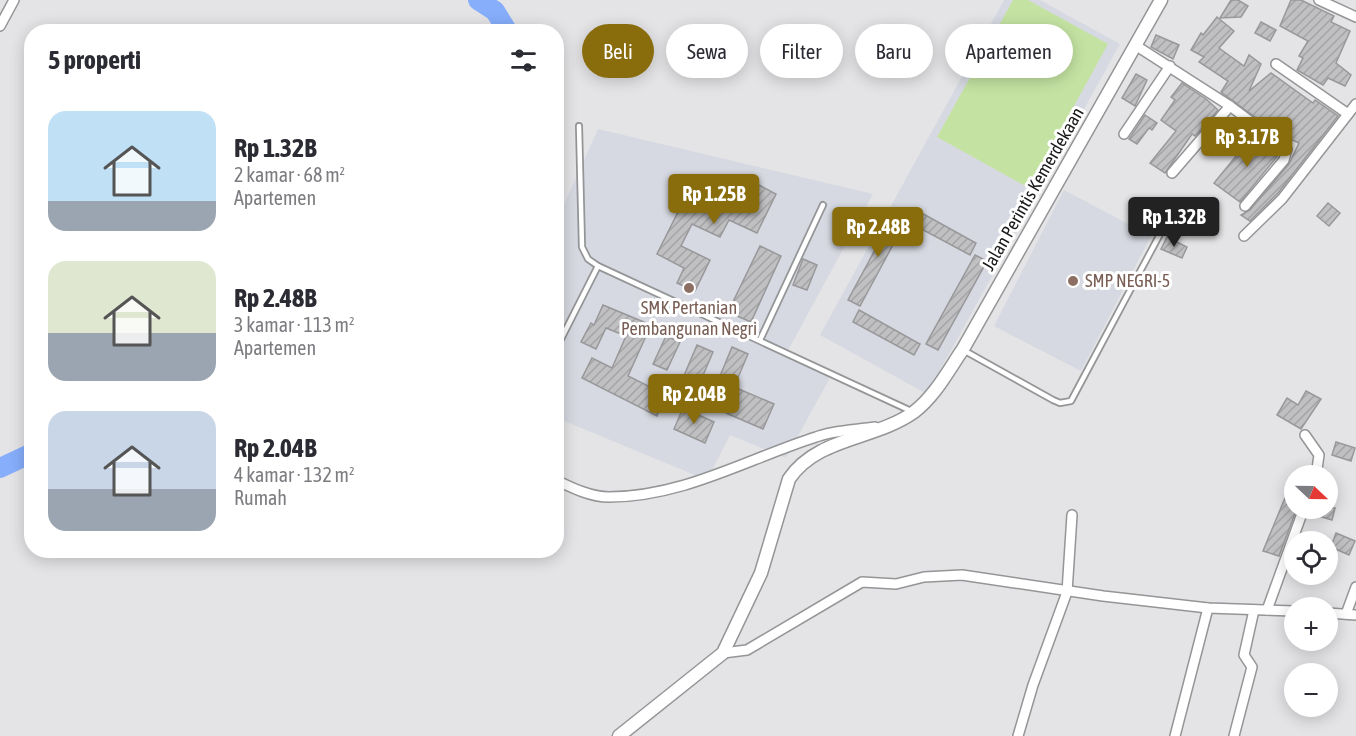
<!DOCTYPE html>
<html lang="id">
<meta charset="utf-8">
<style>
body{margin:0;font-family:"Asap Condensed",sans-serif;background:#f7f7f7;color:#2b2b33;height:100vh;display:flex;flex-direction:column;font-size:22px;white-space:nowrap}
*{box-sizing:border-box;margin:0}
p{font-size:20px;color:#7c7c81}
.icon{flex:none;width:33px;height:33px;fill:none;stroke:currentColor;stroke-width:2;stroke-linecap:round;stroke-linejoin:round}
.map{position:relative;flex:1;overflow:hidden}
.sheet{position:absolute;left:24px;top:24px;width:540px;height:534px;display:flex;flex-direction:column;background:#fff;border-radius:24px;box-shadow:0 3px 15px #0003}
.sheet>*{flex:none}
.guide{position:absolute;left:582px;top:24px;width:570px;height:54px;display:flex;gap:12px}
.needle{width:39px;rotate:112deg}
.tools{position:absolute;left:1284px;top:465px;display:grid;gap:12px}
.tools a{display:grid;place-items:center;width:54px;height:54px;border-radius:50%;background:#fff;box-shadow:0 3px 15px #0003;font-size:30px}
.price{position:absolute;translate:-50% -51px;padding:0 14px;border-radius:6px;background:#896c0b;color:#fff;font-size:20px;line-height:39px;filter:drop-shadow(0 2px 3px #0008)}
.price::after{content:'';position:absolute;left:50%;top:36px;width:18px;height:14px;margin-left:-9px;background:inherit;clip-path:polygon(0 0,100% 0,50% 100%)}
.price.active{background:#222;color:#fff}
ul{padding:0;list-style:none}
li{display:flex;align-items:center;gap:18px;height:150px;padding:0 24px}
li span{display:grid;place-items:center;flex:none;width:168px;height:120px;border-radius:18px;color:#555}
li>.icon{margin-inline-start:auto}
span .icon{width:72px;height:72px;fill:#fffc;stroke-width:1}
li b{font-size:26px}
h2{display:flex;justify-content:space-between;align-items:center;height:72px;padding:0 24px;font-size:26px}
.chip{padding:0 21px;border-radius:27px;background:#fff;box-shadow:0 3px 15px #0003;font-size:21px;line-height:54px}
.chip.active{background:#896c0b;color:#fff}
.map>svg:first-child{display:block}
</style>
<div class="map">
<svg width="1356" height="736" viewBox="0 0 1356 736">
<defs>
<pattern id="building-hatch" width="6" height="6" patternUnits="userSpaceOnUse" patternTransform="scale(1.5)"><rect width="6" height="6" fill="#c0c0c2"/><path d="M-1 1l2-2M0 6l6-6M5 7l2-2" fill="none" stroke="#a4a4a6"/></pattern>
</defs>
<rect width="100%" height="100%" fill="#e4e4e6"/>
<g fill="#d7d9e2">
<path d="M1004,0h36l80,44 -193,350 -107,-59z"/>
<path d="M598,129l275,65 -88,162 47,18 -46,84 -56,-23 -23,45 -150,-62v-198z"/>
<path d="M1064,190l87,46 -70,135 -87,-45z"/>
</g>
<path fill="#c4e3a2" d="M1013,0h15l80,44 -79,144 -92,-51z"/>
<g fill="none" stroke-linecap="round" stroke-linejoin="round">
<g stroke="#86aefb" stroke-width="20">
<path d="M478,0l17,11 13,21"/>
<path d="M0,468l32,-15"/>
</g>
</g>
<g fill="url(#building-hatch)" stroke="#98989a" stroke-width="1.5">
<path d="M1231,0h7l10,6 -7,11 -21,1z"/>
<path d="M1291,0h10l33,16 -3,6 19,9 -14,32 15,12 -6,11 -17,-8 -5,7 -26,-15 6,-12 -4,-2 9,-15 -28,-15z"/>
<path d="M1217,17l17,14 -15,17 25,18 5,-11 12,9 -12,27 22,-18 42,30 2,-3 23,16 -60,77 -28,28 -9,-6 9,-5 39,-46 10,-21 -22,-10 -56,-41 7,-11 -29,-19 5,-5 -13,-7 10,-17 2,2z"/>
<path d="M1261,22l15,8 -6,11 -15,-8z"/>
<path d="M1156,35l23,10 -6,14 -22,-12z"/>
<path d="M1136,74l11,6 -12,26 -13,-8z"/>
<path d="M1182,83l24,16 12,11 -23,26 -3,-2 -27,39 -15,-10 26,-32 -15,-11 14,-20 -4,-3z"/>
<path d="M1145,115l12,8 -5,7 -3,-2 -12,16 -8,-5z"/>
<path d="M1254,134l25,20 -39,48 -26,-19z"/>
<path d="M730,176l27,14 2,-5 17,9 -19,39 -28,-13 -9,17 -28,-13 -11,22 29,14 -15,31 -18,-8 7,-15 -27,-14 27,-54 27,14z"/>
<path d="M1328,203l12,10 -11,13 -12,-10z"/>
<path d="M896,211l12,6 -48,89 -12,-6z"/>
<path d="M918,211l58,32 -6,12 -58,-31z"/>
<path d="M1167,237l20,10 -5,11 -21,-9z"/>
<path d="M760,246l21,10 -30,66 -23,-10z"/>
<path d="M975,255l12,6 -49,89 -12,-6z"/>
<path d="M803,259l14,6 -10,25 -14,-5z"/>
<path d="M603,305l48,20 -23,51 22,11 1,-5 26,10 20,-47 16,7 -24,56 -25,-11 -7,19 -75,-38 10,-20 20,10 14,-32 -20,-8 -10,21 -15,-7 10,-19 3,2z"/>
<path d="M859,310l61,34 -6,11 -61,-33z"/>
<path d="M666,336l14,6 -13,28 -14,-6z"/>
<path d="M732,347l16,7 -14,33 40,17 -11,25 -37,-16 6,-13 -19,-7z"/>
<path d="M1306,391l15,8 -20,30 -24,-14 10,-17 11,7z"/>
<path d="M683,408l31,14 -9,21 -31,-14z"/>
<path d="M1336,442l19,6 -4,13 -19,-6z"/>
<path d="M1285,498l9,6 3,4 -18,48 -16,-5z"/>
<path d="M1311,508h24l-3,12 -23,-7z"/>
<path d="M1336,533l19,8 -6,14 -18,-8z"/>
</g>
<g fill="none" stroke-linecap="round" stroke-linejoin="round">
<defs>
<g id="service">
<path d="M579,126l3,121 6,12 10,7"/>
<path d="M760,340l63,-135"/>
<path d="M556,349l42,-83 313,145"/>
<path d="M965,351l88,49 7,3 11,-2 88,-165"/>
</g>
<g id="minor">
<path d="M1319,0l37,17"/>
<path d="M0,26l14,-26"/>
<path d="M1135,45l95,61 57,43 -3,11 -39,46"/>
<path d="M1276,64l72,50"/>
<path d="M1124,134l46,-68"/>
<path d="M1172,173l58,-67"/>
<path d="M1244,236l38,-37 74,-95"/>
<path d="M1305,435l14,20 -3,21"/>
<path d="M556,480c16,8 35,17 53,17 74,0 138,-38 207,-60 18,-7 40,-7 59,-10"/>
<path d="M1267,610l37,-102"/>
<path d="M1328,613l28,2"/>
<path d="M1346,614l10,-27"/>
<path d="M723,653l24,-3 115,-68 34,2 28,-7 38,-2 141,21 105,12 86,3"/>
<path d="M1018,736l15,-51 34,-93 5,-77"/>
<path d="M1175,736l33,-128"/>
<path d="M1234,736l18,-69 -8,-12 10,-45"/>
</g>
<path id="tertiary" d="M619,736l104,-83 38,-80 28,-94c28,-42 86,-39 125,-67 21,-16 34,-41 49,-63l198,-349"/>
</defs>
<use href="#service" stroke="#949596" stroke-width="8"/>
<use href="#minor" stroke="#949596" stroke-width="12"/>
<use href="#tertiary" stroke="#949596" stroke-width="15"/>
<use href="#service" stroke="#fff" stroke-width="4.5"/>
<use href="#minor" stroke="#fff" stroke-width="9"/>
<use href="#tertiary" stroke="#fff" stroke-width="12"/>
</g>
<g fill="#8d6e63" stroke="#fff" stroke-width="2">
<circle cx="1073" cy="281" r="6"/>
<circle cx="689" cy="288" r="6"/>
</g>
<g text-anchor="middle" stroke-width="6" stroke-linejoin="round" paint-order="stroke">
<g font-size="18" fill="#19191a" stroke="#fff">
<text transform="translate(1033 189) rotate(-60)" y="6">Jalan Perintis Kemerdekaan</text>
</g>
<g font-size="18" fill="#785e54" stroke="#fff" text-anchor="start">
<text x="1085" y="287">SMP NEGRI-5</text>
<text x="689" y="314" text-anchor="middle">SMK Pertanian<tspan x="689" dy="21">Pembangunan Negri</tspan></text>
</g>
</g>
</svg>
<div class="tools">
<a><svg class="needle" viewBox="-14 -14 28 28"><path d="M0-13l5 13h-10z" fill="#e53935"/><path d="M0 13l5-13h-10z" fill="#7c7c81"/></svg></a>
<a><svg class="icon" aria-label="locate" viewBox="0 0 24 24"><circle cx="12" cy="12" r="6"/><path d="M12 2v4M12 18v4M2 12h4M18 12h4"/></svg></a>
<a>+</a>
<a>−</a>
</div>
<b class="price" style="left:1247px;top:168px">Rp 3.17B</b>
<b class="price" style="left:714px;top:225px">Rp 1.25B</b>
<b class="price active" style="left:1174px;top:248px">Rp 1.32B</b>
<b class="price" style="left:878px;top:258px">Rp 2.48B</b>
<b class="price" style="left:694px;top:425px">Rp 2.04B</b>
<div class="guide">
<a class="chip active">Beli</a>
<a class="chip">Sewa</a>
<a class="chip">Filter</a>
<a class="chip">Baru</a>
<a class="chip">Apartemen</a>
</div>
<section class="sheet">
<h2>5 properti<svg class="icon" aria-label="filters" viewBox="0 0 24 24"><path d="M4 7h16M4 17h16"/><circle cx="9" cy="7" r="2"/><circle cx="15" cy="17" r="2"/></svg></h2>
<ul>
<li><span style="background:linear-gradient(#bfe0f5 75%,#9aa5b1 0)"><svg class="icon" aria-label="home" viewBox="0 0 24 24"><path d="M3 11l9-7 9 7M6 9v11h12V9"/></svg></span><div><b>Rp 1.32B</b><p>2 kamar · 68 m²</p><p>Apartemen</p></div></li>
<li><span style="background:linear-gradient(#dfe7d0 60%,#9aa5b1 0)"><svg class="icon" aria-label="home" viewBox="0 0 24 24"><path d="M3 11l9-7 9 7M6 9v11h12V9"/></svg></span><div><b>Rp 2.48B</b><p>3 kamar · 113 m²</p><p>Apartemen</p></div></li>
<li><span style="background:linear-gradient(#c9d6e8 65%,#9aa5b1 0)"><svg class="icon" aria-label="home" viewBox="0 0 24 24"><path d="M3 11l9-7 9 7M6 9v11h12V9"/></svg></span><div><b>Rp 2.04B</b><p>4 kamar · 132 m²</p><p>Rumah</p></div></li>
</ul>
</section>
</div>
